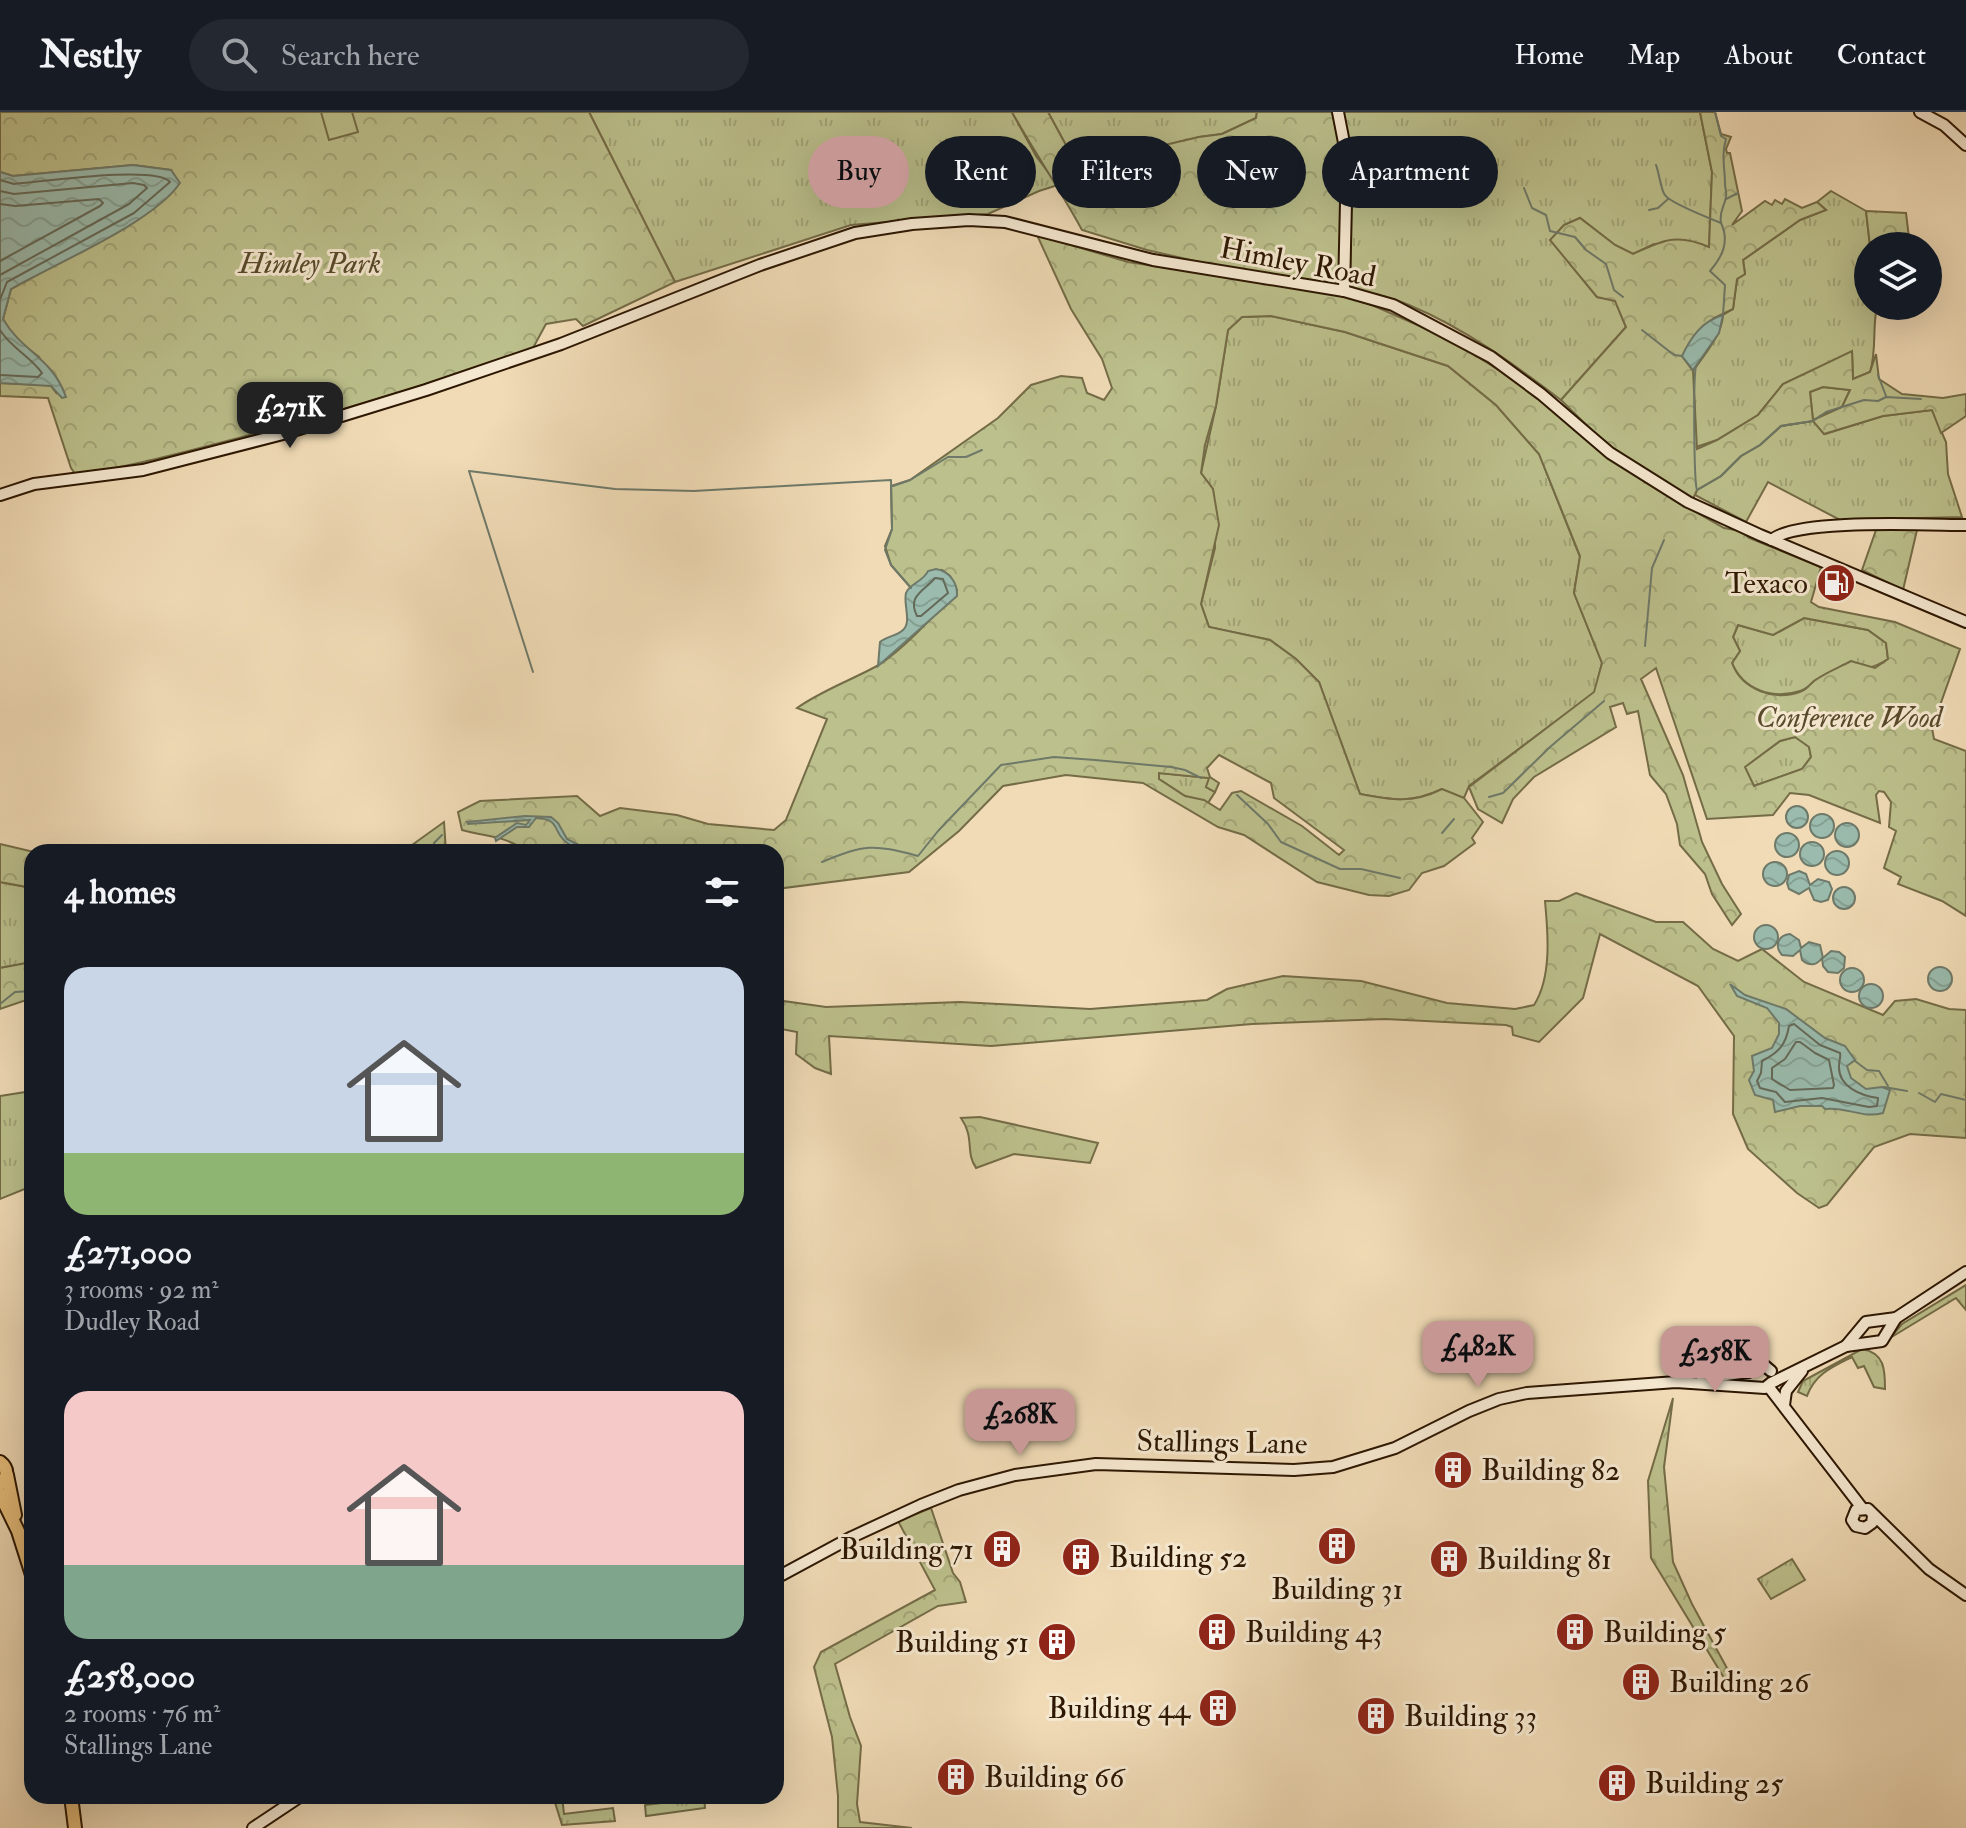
<!DOCTYPE html>
<meta charset="utf-8">
<style>
body{margin:0;font-family:"IM FELL Double Pica",serif;background:#242831;color:#f1f3f6;height:100vh;display:flex;flex-direction:column;font-size:30px;white-space:nowrap}
*{box-sizing:border-box;margin:0}
p{font-size:26px;color:#9ea1a6}
.icon{flex:none;width:44px;height:44px;fill:none;stroke:currentColor;stroke-width:2;stroke-linecap:round;stroke-linejoin:round}
.map{position:relative;flex:1;overflow:hidden}
.drawer{position:absolute;left:24px;top:732px;width:760px;height:960px;display:flex;flex-direction:column;background:#171b24;border-radius:24px;box-shadow:0 8px 32px #0002}
.drawer>*{flex:none}
.banner{position:absolute;left:808px;top:24px;width:760px;height:72px;display:flex;gap:16px}
.fabs{position:absolute;left:1854px;top:120px;display:grid;gap:16px}
.fabs a{display:grid;place-items:center;width:88px;height:88px;border-radius:50%;background:#171b24;box-shadow:0 8px 32px #0002;font-size:40px}
.price{position:absolute;translate:-50% -68px;padding:0 18px;border-radius:16px;background:#c59692;color:#111;font-size:26px;line-height:52px;filter:drop-shadow(0 2px 4px #0008)}
.price::after{content:'';position:absolute;left:50%;top:48px;width:24px;height:18px;margin-left:-12px;background:inherit;clip-path:polygon(0 0,100% 0,50% 100%)}
.price.selected{background:#222;color:#fff}
ul{padding:0;list-style:none}
li{display:grid;align-content:center;gap:16px;height:424px;padding:0 40px}
li span{display:grid;place-items:center;height:248px;border-radius:24px;color:#555}
li>.icon{margin-inline-start:auto}
span .icon{width:144px;height:144px;fill:#fffc;stroke-width:1}
li b{font-size:34px}
h2{display:flex;justify-content:space-between;align-items:center;height:96px;padding:0 40px;font-size:34px}
.chip{padding:0 28px;border-radius:36px;background:#171b24;box-shadow:0 8px 32px #0002;font-size:28px;line-height:72px}
.chip.selected{background:#c59692;color:#111}
header{display:flex;align-items:center;gap:48px;box-sizing:border-box;height:112px;padding:0 40px;background:#171b24;border-bottom:2px solid #363941}
header strong{font-size:38px}
nav{display:flex;gap:44px;margin-inline-start:auto;font-size:28px}
.search{width:560px;height:72px;background:#242831;display:flex;align-items:center;gap:20px;box-sizing:border-box;padding:0 28px;border-radius:44px;color:#9ea1a6;font-size:30px}
.map>svg:first-child{display:block}
</style>
<header>
<strong>Nestly</strong>
<div class="search"><svg class="icon" aria-label="search" viewBox="0 0 24 24"><circle cx="10" cy="10" r="6"/><path d="M15 15l6 6"/></svg>Search here</div>
<nav><a>Home</a><a>Map</a><a>About</a><a>Contact</a></nav>
</header>
<div class="map">
<svg width="1966" height="1716" viewBox="0 0 1966 1716">
<defs>
<pattern id="grass-tufts" width="24" height="20" patternUnits="userSpaceOnUse" patternTransform="scale(2)"><rect width="24" height="20" fill="#bcc08c"/><path d="M3 7l-1-3M5 7V3M7 7l1-3M15 17l-1-3M17 17v-4M19 17l1-3" fill="none" stroke="#a2a477"/></pattern>
<pattern id="forest-crowns" width="20" height="18" patternUnits="userSpaceOnUse" patternTransform="scale(2)"><rect width="20" height="18" fill="#bcc08c"/><path d="M2 6a3 3 0 1 1 6 0M12 15a3 3 0 1 1 6 0" fill="none" stroke="#a2a477"/></pattern>
<pattern id="water-waves" width="16" height="10" patternUnits="userSpaceOnUse" patternTransform="scale(2)"><rect width="16" height="10" fill="#9abbad"/><path d="M0 5q4-4 8 0t8 0" fill="none" stroke="#85a093"/></pattern>
</defs>
<rect width="100%" height="100%" fill="#f0dbb6"/>
<filter id="stains"><feTurbulence type="fractalNoise" baseFrequency=".0025" numOctaves="4"/><feColorMatrix values="0 0 0 0 .2 0 0 0 0 .09 0 0 0 0 .02 0 0 0 .5 -.17"/></filter>
<radialGradient id="worn" r=".72"><stop offset=".6" stop-color="#630" stop-opacity="0"/><stop offset="1" stop-color="#630" stop-opacity=".3"/></radialGradient>
<g fill="url(#grass-tufts)" stroke="#746c47" stroke-width="2">
<path d="M589,0h423l24,44 22,29 -19,6 -51,23 -137,11 -176,57z"/>
<path d="M1048,0h209l-1,6 -34,16 -23,3 -111,27 -14,-4z"/>
<path d="M1342,0h358l12,60 -3,76 -55,-4 -21,10 -18,-9 -35,-27 -16,7 -13,15 46,57 18,3 11,27 -65,73c-47,-36 -97,-72 -152,-95 -18,-8 -39,-12 -59,-17l2,-136z"/>
<path d="M1831,79l35,20 4,35h-2v60h9c-5,24 0,43 -7,66l-17,7 -1,-27 -69,32 -25,31 -41,25 -21,7 -3,-76c11,-16 29,-36 30,-56l10,-6 4,-30 8,-5 -2,-14 57,-40 26,-10 -9,-8z"/>
<path d="M1271,204l74,16 103,34 48,39 43,49 41,103 -6,36 28,70 -7,29 -126,94 -5,12 -22,-9c-30,15 -51,11 -82,5l-41,-112 -23,-23 -26,-19 -61,-13 -8,-23 14,-56 -2,-59 -12,-16 15,-67 12,-76 14,-13z"/>
<path d="M1823,275l27,3 -8,17 -22,9 5,18 58,-18 49,-6 14,32 2,32 14,43 -122,3 -72,-38 -22,40 -51,-27 2,-5 24,-14 20,-20 19,-11 21,-19 32,-5 -3,-29z"/>
<path d="M1804,506l64,12 18,13 2,16c-21,14 -44,12 -67,19 -8,2 -13,11 -21,13 -27,9 -57,-1 -68,-28l8,-12 -7,-14 5,-12 35,10z"/>
<path d="M1795,625l14,9 2,11 -9,12 -48,17 -10,-19 36,-26z"/>
<path d="M1159,661l51,5 -4,9 9,5 -7,11 -23,-7 -26,-17z"/>
<path d="M0,770l32,6v74l-32,6z"/>
<path d="M32,979v95l-32,13v-103z"/>
<path d="M1966,1173v25l-10,-12 -66,40 12,-14z"/>
<path d="M1862,1237c23,4 23,21 23,40l-11,-2 -10,-21 -6,2 -6,-11c-20,10 -37,17 -45,39l-9,-4 5,-11z"/>
<path d="M1792,1447l13,21 -34,19 -13,-20z"/>
<path d="M553,1684h9l2,18 49,-6 2,13 -53,4z"/>
<path d="M677,1684h27l1,12 -59,8 -1,-11 32,-4z"/>
</g>
<g fill="url(#forest-crowns)" stroke="#746c47" stroke-width="2" fill-rule="evenodd">
<path d="M0,0h589l86,170 -92,44 -7,-7 -30,5 -13,24c-88,32 -177,58 -268,83 -62,16 -125,34 -189,44l-5,-7 -23,-70 -48,-2v-13l44,2 7,1 6,8 -18,-37 -25,-19 -11,-19 8,-30 128,-70 32,-49 -38,-5 -120,11 -13,-4z"/>
<path d="M1012,0h36l26,48 14,3 111,-26 23,-3 34,-16 1,-6h75l10,44v130l-125,-20 -70,-16 -65,-20c-22,-41 -48,-78 -70,-118z"/>
<path d="M1700,0h15l6,22 10,3 -5,12 1,4h3l12,58 -10,14 33,-24 7,4 3,-5 7,4 3,-5 17,9 15,-6 9,8 -26,10 -57,40 2,14 -8,5 -4,30 -19,9 -32,38 11,15 4,78 20,-9 41,-25 25,-31 69,-33 1,28 17,-7 6,-18 3,25 23,15 41,4 23,-4v22l-25,17 -9,-23 -49,6 -59,18 -11,-13 -32,5 -21,19 -19,11 -20,20 -24,14 -4,9 -83,-51 -49,-48 65,-73 -11,-26 -18,-4 -47,-57 14,-15 16,-7 35,27 18,9c31,-14 44,-21 76,-7l3,-75zM1823,275l27,3 -8,17 -29,13 -3,-28z"/>
<path d="M1866,99l40,2 4,33h-40z"/>
<path d="M1037,123l91,27 205,31 39,12 75,33 55,34 44,32 79,64 53,34 46,26 17,3 8,7 72,29 -10,35 8,5 76,15 65,27 -28,79 2,11 32,12v165l-24,-15 -44,-17 3,-7 -17,-9 12,-37 -7,-4 2,-25 -7,-10 -5,-1 -3,4 4,28 -71,-28 -19,-2 -17,22 -66,4 -51,-151 -15,11 42,96 19,67 20,42 19,30 -9,11 -20,-31 -7,-20 -25,-29 -3,-21 -11,-30 -16,-19 -12,-64 -11,3 -4,-11 -13,4 6,20 -82,50 -21,22 -11,24 -24,-14 -9,-22 125,-95 8,-29 -28,-70 6,-37 -41,-102 -43,-49 -48,-39 -103,-34 -74,-16 -29,1 -14,13 -12,76 -11,39 -4,28 12,16 6,36 -18,79 8,23 61,13 26,19 23,23 41,112c31,6 52,10 82,-5l22,9 19,24 -11,16 3,5 -31,23 -22,7 -13,17 -20,6 -20,-1 -52,-13 -73,-47 -26,-8 -75,-44 -77,-8 -63,11 -44,45 -50,41 -133,17v-37h-234l-2,-5 -12,5c-27,-18 -38,-14 -66,-22l-4,-18 22,-11 97,-5 23,20 20,-8 57,7 31,9 66,6 12,-10 41,-101 -30,-11c24,-17 52,-27 78,-41 25,-14 63,-55 82,-77l-7,-14 -8,-6 -16,7 -15,11 -20,-23 -6,-19 7,-17 -1,-43 19,-6 88,-62 33,-33 30,-9 21,2 5,15 17,7 8,-12 -10,-29 -31,-50zM1804,506l64,12 18,13 2,16 -13,9 -24,-7c-11,6 -24,11 -34,18 -6,3 -9,10 -15,12 -27,11 -60,-1 -70,-28l8,-12 -7,-14 5,-12 35,10zM1795,625l14,10 2,10 -9,12 -48,17 -9,-19 35,-26zM1219,643l52,28 3,15 70,52 -5,5 -37,-29 -61,-35 -9,2 -12,17 -16,-10 -19,-4 -26,-17v-6l50,5 -3,9 9,5 4,-9 -9,-6 -3,-9z"/>
<path d="M1876,418h41l-14,60 -41,-20z"/>
<path d="M444,710l2,30h-48l14,-7z"/>
<path d="M0,732l34,8h-2v36l-32,-6z"/>
<path d="M1576,781l80,29h27l30,27 25,12 24,-12 42,33 79,33 12,-14 21,-2 33,10 17,1v128l-56,-4 -36,13 -47,58 -8,3 -22,-15 -49,-44 -15,-35 1,-78 -36,-50 -98,-52 -17,64 -44,44 -26,-7 -1,-8 -6,-2 -121,-6 -133,5 -261,22 -162,-10 2,38 -16,-6 -19,-14 1,-22 -21,-4v-28l50,7 134,-5 130,7 117,-9 20,-11 56,-13 78,5 86,22 68,6 19,-4c18,-28 14,-72 11,-104h14z"/>
<path d="M32,850v36l-32,11v-41z"/>
<path d="M980,1005l118,26 -8,20 -76,-9 -38,14c-11,-16 -1,-30 -15,-50z"/>
<path d="M1673,1286l-9,69 9,95 19,42 49,90 -15,-13 -75,-123 -3,-77z"/>
<path d="M931,1396l22,65 7,9 6,20 -28,4 -103,58 15,53 11,29 -4,58 3,18 52,6h-74v-32l-6,-59 -18,-70 7,-15 114,-62 -37,-69z"/>
</g>
<path fill="#bcc08c" stroke="#746c47" stroke-width="2" d="M321,0h31l6,20 -29,8z"/>
<g fill="url(#water-waves)" stroke="#6e7969" stroke-width="2">
<path d="M133,53l38,5 9,13c-27,40 -124,80 -169,106l-8,30c20,34 49,38 63,78l-4,1 -11,-12 -51,-3v-211l13,4z"/>
<path d="M1723,203l-4,18 -26,37 -11,-14c9,-19 20,-35 41,-41z"/>
<path d="M936,457c13,2 22,14 21,27l-79,70 2,-24c7,-6 17,-6 23,-12 9,-8 0,-26 3,-37 3,-9 18,-12 22,-22z"/>
<circle cx="1797" cy="705" r="11"/>
<circle cx="1822" cy="714" r="12"/>
<path d="M525,704l26,1 7,6 9,16 12,6 4,7c-4,-3 -12,-6 -17,-10 -14,-11 -5,-23 -30,-24l-7,9h-12l-21,14 -1,-3 22,-15 9,2 4,-5 -62,4 -1,-2z"/>
<circle cx="1847" cy="723" r="12"/>
<circle cx="1787" cy="733" r="12"/>
<circle cx="1812" cy="742" r="12"/>
<circle cx="1837" cy="751" r="12"/>
<circle cx="1775" cy="762" r="12"/>
<path d="M1799,759l7,3 4,11 8,-6 11,3 3,7 -4,11 -7,2 -7,-2 -5,-12 -10,6 -10,-5 -2,-6 2,-8z"/>
<circle cx="1844" cy="786" r="11"/>
<circle cx="1766" cy="825" r="12"/>
<path d="M1790,822l9,6 2,8 8,-6 11,3 3,13 8,-7 8,1 6,5 -1,11 -6,5 -10,-1 -5,-6 -1,-8c-5,7 -12,9 -20,2l-2,-10 -7,6 -11,-1c-8,-9 -4,-20 8,-21z"/>
<circle cx="1940" cy="867" r="12"/>
<circle cx="1852" cy="868" r="12"/>
<path d="M1730,872l15,11 41,14 39,29 20,8 10,14 -8,6 4,12 15,11 16,-2 8,3 -7,23c-21,6 -37,-7 -58,-4l-3,-3h-22l-25,6 -2,-12 -18,-5 -6,-15 5,-9 -2,-15 20,-8 7,-14v-11l-12,-15 -30,-12z"/>
<circle cx="1871" cy="884" r="12"/>
</g>
<g fill="none" stroke-linecap="round" stroke-linejoin="round">
<g stroke="#646958" stroke-width="2">
<path d="M0,68l14,4c27,-2 142,-19 156,-2l-36,31 -127,69 -7,18"/>
<path d="M0,79l14,3 119,-11 11,2 3,3 -18,16 -129,71"/>
<path d="M0,92l15,2 84,-7 4,4 -3,3 -100,55"/>
<path d="M0,218c11,18 30,26 42,43l-4,4 -38,-2"/>
<path d="M935,466l8,1 5,14 -27,23h-4c-10,-20 6,-24 18,-38z"/>
<path d="M1794,912l26,21 20,8c1,4 -1,8 -1,13 -1,21 23,30 39,32l-1,8 -8,1 -47,-9 -37,4 -9,-10 -16,-4 -3,-7 4,-8 1,-12c16,-8 24,-16 27,-35z"/>
<path d="M1796,930h4l15,11 14,7 5,25 -1,3 -43,2 -18,-11v-11l13,-9z"/>
</g>
<g stroke="#6e7969" stroke-width="2">
<path d="M1715,0l6,24 5,3c-5,17 -1,29 -1,45 0,5 2,9 1,13 -2,11 -7,14 -5,26"/>
<path d="M1656,53c3,7 5,26 9,30 4,7 46,24 56,28 9,19 1,34 -11,48l15,14 -2,30"/>
<path d="M1524,76l8,20 14,7 4,16 25,6 11,13 20,14 8,26 9,7"/>
<path d="M1726,87l12,-6"/>
<path d="M1649,98l9,-2 10,-9"/>
<path d="M1642,218l32,25 8,1"/>
<path d="M1696,254c-3,13 -2,117 1,124l24,-14 20,-20 19,-11 21,-19 32,-5 13,-9 38,-12 14,1 8,-4 35,2"/>
<path d="M1878,263l8,21"/>
<path d="M893,374l17,-6 38,-23h18l16,-7"/>
<path d="M1645,534l7,-78 12,-28"/>
<path d="M533,560l-64,-201 146,18 79,2 197,-11 1,49 -7,21 6,15 20,23"/>
<path d="M1237,683l31,29 13,18 59,27h21l39,9"/>
<path d="M1489,685l14,-4 47,-46 54,-46"/>
<path d="M1442,721l12,-14"/>
<path d="M434,740v-9l8,-8"/>
<path d="M822,750c44,-18 50,-18 96,-6l20,-25 63,-66 53,-8 41,3 76,7 14,3 16,8"/>
<path d="M0,892l15,-12 17,-1"/>
<path d="M1855,949l12,9 12,1 9,15"/>
<path d="M1884,975l23,4"/>
<path d="M1919,981l16,9 6,-8 25,6"/>
</g>
<defs>
<g id="secondary">
<path d="M1338,0l9,46 -3,133"/>
<path d="M1920,0l24,13 22,20"/>
<path d="M0,383l34,-11 109,-14 140,-36 143,-44 135,-46 199,-79 95,-32 57,-9 57,-4 36,2 148,38 191,31 49,14 98,52 50,37 69,59 78,49 72,33 206,87"/>
<path d="M1772,428c23,-22 158,-15 194,-15"/>
<path d="M1846,1234l20,-24 30,-4"/>
<path d="M1724,1261l9,-4 11,-18"/>
<path d="M1702,1266l47,-6 8,-7 8,1 6,5"/>
<path d="M1768,1274l94,122"/>
<path d="M1784,1293l2,-14 16,-20"/>
<path d="M1873,1404l-1,7 -7,5 -9,-2 -4,-6 4,-10 12,-1 61,60 37,26"/>
<path d="M776,1466l76,-41 69,-32 38,-15 56,-15 81,-11 198,6 39,-3 62,-19 74,-37 30,-12 28,-6 149,-11 89,6 6,-5 75,-37 36,-5 14,-23 70,-46"/>
<path d="M253,1716l48,-32"/>
</g>
<g id="highway">
<path d="M0,1350c8,6 9,16 0,22"/>
<path d="M7,1363l8,40"/>
<path d="M0,1382l18,37 14,44"/>
<path d="M71,1684l4,32"/>
</g>
</defs>
<use href="#secondary" stroke="#2d1702" stroke-width="14"/>
<use href="#highway" stroke="#2d1702" stroke-width="16"/>
<use href="#secondary" stroke="#f5e8d0" stroke-width="10"/>
<use href="#highway" stroke="#e8be7b" stroke-width="12"/>
</g>
<defs>
<symbol id="fuel-disc" viewBox="-11 -11 22 22"><circle r="9.5" fill="#8f2418" stroke="#f5e8d0"/><path d="M-5.5-6h7V0h2V4h1.3V-2.5L3-4.5l.8-.8L6-3V5H2.5V1h-1V6h-7ZM-4.2-4.7v3.2H.2V-4.7Z" fill="#fff"/></symbol>
<symbol id="building-disc" viewBox="-11 -11 22 22"><circle r="9.5" fill="#8f2418" stroke="#f5e8d0"/><path d="M-4-6H4V6H1V3H-1V6H-4ZM-2.5-4.3h1.7v1.8h-1.7ZM.8-4.3h1.7v1.8H.8ZM-2.5-1h1.7V.8h-1.7ZM.8-1h1.7V.8H.8Z" fill="#fff"/></symbol>
</defs>
<g fill-rule="evenodd">
<use href="#fuel-disc" x="1814" y="449" width="44" height="44"/>
<use href="#building-disc" x="1431" y="1336" width="44" height="44"/>
<use href="#building-disc" x="1315" y="1412" width="44" height="44"/>
<use href="#building-disc" x="980" y="1415" width="44" height="44"/>
<use href="#building-disc" x="1059" y="1423" width="44" height="44"/>
<use href="#building-disc" x="1427" y="1425" width="44" height="44"/>
<use href="#building-disc" x="1195" y="1498" width="44" height="44"/>
<use href="#building-disc" x="1553" y="1498" width="44" height="44"/>
<use href="#building-disc" x="1035" y="1508" width="44" height="44"/>
<use href="#building-disc" x="1619" y="1548" width="44" height="44"/>
<use href="#building-disc" x="1196" y="1574" width="44" height="44"/>
<use href="#building-disc" x="1354" y="1582" width="44" height="44"/>
<use href="#building-disc" x="934" y="1643" width="44" height="44"/>
<use href="#building-disc" x="1595" y="1649" width="44" height="44"/>
</g>
<g text-anchor="middle" stroke-width="6" stroke-linejoin="round" paint-order="stroke">
<g font-size="30" fill="#2d1702" stroke="#f5e8d0">
<text transform="translate(1298 150) rotate(11)" y="10">Himley Road</text>
<text transform="translate(1222 1330) rotate(1)" y="10">Stallings Lane</text>
</g>
<g font-size="30" font-style="italic" fill="#584a2b" stroke="#f5e8d0">
<text x="310" y="161">Himley Park</text>
<text x="1849" y="615">Conference Wood</text>
</g>
<g font-size="30" fill="#2d1702" stroke="#f5e8d0" text-anchor="start">
<text x="1808" y="481" text-anchor="end">Texaco</text>
<text x="1481" y="1368">Building 82</text>
<text x="974" y="1447" text-anchor="end">Building 71</text>
<text x="1109" y="1455">Building 52</text>
<text x="1477" y="1457">Building 81</text>
<text x="1337" y="1487" text-anchor="middle">Building 31</text>
<text x="1245" y="1530">Building 43</text>
<text x="1603" y="1530">Building 5</text>
<text x="1029" y="1540" text-anchor="end">Building 51</text>
<text x="1669" y="1580">Building 26</text>
<text x="1190" y="1606" text-anchor="end">Building 44</text>
<text x="1404" y="1614">Building 33</text>
<text x="984" y="1675">Building 66</text>
<text x="1645" y="1681">Building 25</text>
</g>
</g>
<rect width="100%" height="100%" filter="url(#stains)"/>
<rect width="100%" height="100%" fill="url(#worn)"/>
</svg>
<div class="fabs">
<a><svg class="icon" aria-label="layers" viewBox="0 0 24 24"><path d="M12 4l9 5-9 5-9-5zM3 14l9 5 9-5"/></svg></a>
</div>
<b class="price selected" style="left:290px;top:338px">£271K</b>
<b class="price" style="left:1478px;top:1277px">£482K</b>
<b class="price" style="left:1715px;top:1282px">£258K</b>
<b class="price" style="left:1020px;top:1345px">£268K</b>
<div class="banner">
<a class="chip selected">Buy</a>
<a class="chip">Rent</a>
<a class="chip">Filters</a>
<a class="chip">New</a>
<a class="chip">Apartment</a>
</div>
<section class="drawer">
<h2>4 homes<svg class="icon" aria-label="filters" viewBox="0 0 24 24"><path d="M4 7h16M4 17h16"/><circle cx="9" cy="7" r="2"/><circle cx="15" cy="17" r="2"/></svg></h2>
<ul>
<li><span style="background:linear-gradient(#c9d6e8 75%,#8fb573 0)"><svg class="icon" aria-label="home" viewBox="0 0 24 24"><path d="M3 11l9-7 9 7M6 9v11h12V9"/></svg></span><div><b>£271,000</b><p>3 rooms · 92 m²</p><p>Dudley Road</p></div></li>
<li><span style="background:linear-gradient(#f6c9c9 70%,#7fa58c 0)"><svg class="icon" aria-label="home" viewBox="0 0 24 24"><path d="M3 11l9-7 9 7M6 9v11h12V9"/></svg></span><div><b>£258,000</b><p>2 rooms · 76 m²</p><p>Stallings Lane</p></div></li>
</ul>
</section>
</div>
